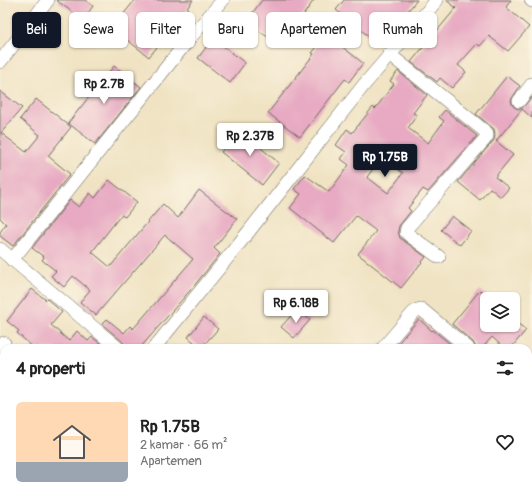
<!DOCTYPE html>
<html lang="id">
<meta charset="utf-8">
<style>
body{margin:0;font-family:Pangolin,sans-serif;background:#f2f2f2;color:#222;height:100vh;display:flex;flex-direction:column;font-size:15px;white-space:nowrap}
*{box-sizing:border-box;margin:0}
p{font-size:13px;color:#767676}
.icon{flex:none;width:22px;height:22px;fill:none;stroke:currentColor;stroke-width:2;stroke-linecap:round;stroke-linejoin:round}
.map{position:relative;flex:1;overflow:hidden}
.side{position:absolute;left:0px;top:344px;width:532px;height:156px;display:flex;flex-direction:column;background:#fff;border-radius:12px 12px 0 0;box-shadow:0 1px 3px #0004}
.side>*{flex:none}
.hud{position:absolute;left:12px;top:12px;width:508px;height:36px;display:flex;gap:8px}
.tools{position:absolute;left:480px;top:292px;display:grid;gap:8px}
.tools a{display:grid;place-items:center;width:40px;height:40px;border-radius:6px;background:#fff;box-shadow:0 1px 3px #0004;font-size:20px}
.price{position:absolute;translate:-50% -34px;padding:0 9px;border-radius:4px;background:#fff;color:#222;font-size:13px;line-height:26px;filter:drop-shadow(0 1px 2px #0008)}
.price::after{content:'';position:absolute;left:50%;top:24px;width:12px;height:9px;margin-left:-6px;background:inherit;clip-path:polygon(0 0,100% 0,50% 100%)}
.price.active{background:#111827;color:#fff}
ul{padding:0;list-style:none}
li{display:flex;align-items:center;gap:12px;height:100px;padding:0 16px}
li+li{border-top:1px solid #e0e0e0}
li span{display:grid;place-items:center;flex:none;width:112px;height:80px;border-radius:6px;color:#555}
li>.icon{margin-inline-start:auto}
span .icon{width:48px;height:48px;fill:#fffc;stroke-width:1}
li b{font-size:17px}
h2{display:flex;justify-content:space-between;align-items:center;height:48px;padding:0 16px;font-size:17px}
.pill{padding:0 14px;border-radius:6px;background:#fff;box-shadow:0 1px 3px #0004;font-size:14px;line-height:36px}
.pill.active{background:#111827;color:#fff}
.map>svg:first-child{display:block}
</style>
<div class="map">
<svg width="532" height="500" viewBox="0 0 532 500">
<rect width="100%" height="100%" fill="#fcf5e5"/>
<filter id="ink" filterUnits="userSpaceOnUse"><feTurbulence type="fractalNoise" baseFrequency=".025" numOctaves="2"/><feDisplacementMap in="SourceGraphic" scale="8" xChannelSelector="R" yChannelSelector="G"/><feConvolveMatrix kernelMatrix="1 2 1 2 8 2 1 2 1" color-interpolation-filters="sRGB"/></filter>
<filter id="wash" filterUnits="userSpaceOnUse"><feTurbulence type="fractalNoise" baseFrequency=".012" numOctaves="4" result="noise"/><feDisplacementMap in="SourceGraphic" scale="16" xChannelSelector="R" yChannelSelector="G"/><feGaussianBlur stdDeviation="0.9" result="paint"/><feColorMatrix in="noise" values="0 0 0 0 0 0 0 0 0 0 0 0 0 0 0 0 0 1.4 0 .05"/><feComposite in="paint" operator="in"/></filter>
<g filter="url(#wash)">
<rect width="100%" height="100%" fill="#f0e3c3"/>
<g id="blocks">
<g fill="#e7aac2" fill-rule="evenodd">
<path d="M56,0h29l8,6 -10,14z"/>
<path d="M135,0h58l-6,8 1,1 -39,48 -37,-29z"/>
<path d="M262,0h52l-33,46 -35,-24z"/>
<path d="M344,0h73l-25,30 2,1 -13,15 -45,-36z"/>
<path d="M446,0h65l-5,7 23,20 -21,24 -19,-15 -9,10 -3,-2 -19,21 8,7 -14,16 -12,-10 -3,4 -26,-20 45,-54z"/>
<path d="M327,35l36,28 -14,19 -4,-3 -45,58 -32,-24 46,-59 -2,-1z"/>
<path d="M213,38l32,25 -15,20 -32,-25z"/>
<path d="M114,66l27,21 -46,57 -27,-21z"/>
<path d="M398,71l29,24 -14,18 4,2 -9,13 20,15 16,-22 -5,-4 6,-7 32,26 -49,56 -5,-3 -15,19 3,3 -12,15 -1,5 2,7 26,19 -25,31 -43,-34 18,-23 -20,-15 -22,27 -44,-35 11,-14 -7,-5 11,-14 24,17 20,-27 -8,-6 5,-7 -10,-7 11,-16 5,4 21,-26 2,2 19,-25 -4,-3zM382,157l21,16 -15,20 -21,-16z"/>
<path d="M507,76l13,10 -9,14 1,4 2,3 4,2 4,-1 10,-11v21l-10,-9 -26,32 17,14 -18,22 14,11 -8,9 -11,-9 -10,12 -22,-18 36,-42 1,-4 -1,-7 -18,-15z"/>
<path d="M0,91l22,17 -21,25 25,19 14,-17 -20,-16 16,-20 35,28 -23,29 22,18 -57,72 -13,-10v-4l6,-8 -6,-6z"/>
<path d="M239,130l40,33 -17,22 -41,-33z"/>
<path d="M109,180l28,22 -12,15 -4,-2 -29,37 18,15 53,-63 15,14 21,-28 38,29 -23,29 6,6 -27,33 -53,61h-14l-3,-6 -21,-18 5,-5 17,14 6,-7 3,3 60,-70 -28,-24 -69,80 -16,-13 10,-12 -17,-14 -9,11 -13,-11 5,-5 -14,-11 2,-3 -12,-9 38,-48 9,7 11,-14 5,5z"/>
<path d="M452,216l19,15 -11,14 -19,-15z"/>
<path d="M32,289l14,11 1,-1 15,13 -11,13 18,16 8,-10 11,10 4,-4 14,11h-72l-17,-15 2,-2 -12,-10z"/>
<path d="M480,290l7,6v29h26l3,-3 10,8 -15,18h-7l-12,-11 -10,11h-6l-3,-6 -21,-18z"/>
<path d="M297,309l13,11 -16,18 -13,-11z"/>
<path d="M204,317l14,12 -17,19 -13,-11z"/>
<path d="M419,319l13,12 1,-1 22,18h-61z"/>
</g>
</g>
</g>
<g filter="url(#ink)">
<use href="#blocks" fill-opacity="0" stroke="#706b60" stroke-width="1"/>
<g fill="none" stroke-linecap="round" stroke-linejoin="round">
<defs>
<g id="minor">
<path d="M531,0l1,1"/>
<path d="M389,54l98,79v3l-2,3 -78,89 -1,4 3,3 30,22"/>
<path d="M0,62l48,-62"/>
<path d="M519,101l13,-17"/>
<path d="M0,249l118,99"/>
<path d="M12,260l177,-221 34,-39"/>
<path d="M0,348l4,-5"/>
<path d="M154,348l92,-113 117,-149 74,-86"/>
<path d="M383,348l30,-35 4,-3 4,-1 47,39"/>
<path d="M528,399l4,4"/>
<path d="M264,496l4,4"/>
<path d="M211,500l4,-4"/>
</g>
</defs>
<use href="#minor" stroke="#706b60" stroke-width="14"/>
<use href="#minor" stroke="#fff" stroke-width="13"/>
</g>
</g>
</svg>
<div class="tools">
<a><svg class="icon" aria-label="layers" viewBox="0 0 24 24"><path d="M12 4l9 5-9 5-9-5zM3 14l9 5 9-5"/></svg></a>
</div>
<b class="price" style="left:104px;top:105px">Rp 2.7B</b>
<b class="price" style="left:250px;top:157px">Rp 2.37B</b>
<b class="price active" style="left:385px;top:178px">Rp 1.75B</b>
<b class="price" style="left:296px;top:324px">Rp 6.18B</b>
<div class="hud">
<a class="pill active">Beli</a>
<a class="pill">Sewa</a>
<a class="pill">Filter</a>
<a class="pill">Baru</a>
<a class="pill">Apartemen</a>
<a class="pill">Rumah</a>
</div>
<section class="side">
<h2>4 properti<svg class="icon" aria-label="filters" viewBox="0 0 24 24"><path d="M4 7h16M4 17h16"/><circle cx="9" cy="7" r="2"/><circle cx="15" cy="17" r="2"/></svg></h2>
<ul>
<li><span style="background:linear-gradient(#ffd9b3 75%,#9aa5b1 0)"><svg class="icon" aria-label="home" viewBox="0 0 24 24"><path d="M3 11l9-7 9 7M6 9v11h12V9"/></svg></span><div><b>Rp 1.75B</b><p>2 kamar · 66 m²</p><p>Apartemen</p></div><svg class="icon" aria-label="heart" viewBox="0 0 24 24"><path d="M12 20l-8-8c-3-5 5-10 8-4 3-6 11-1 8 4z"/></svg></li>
</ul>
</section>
</div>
